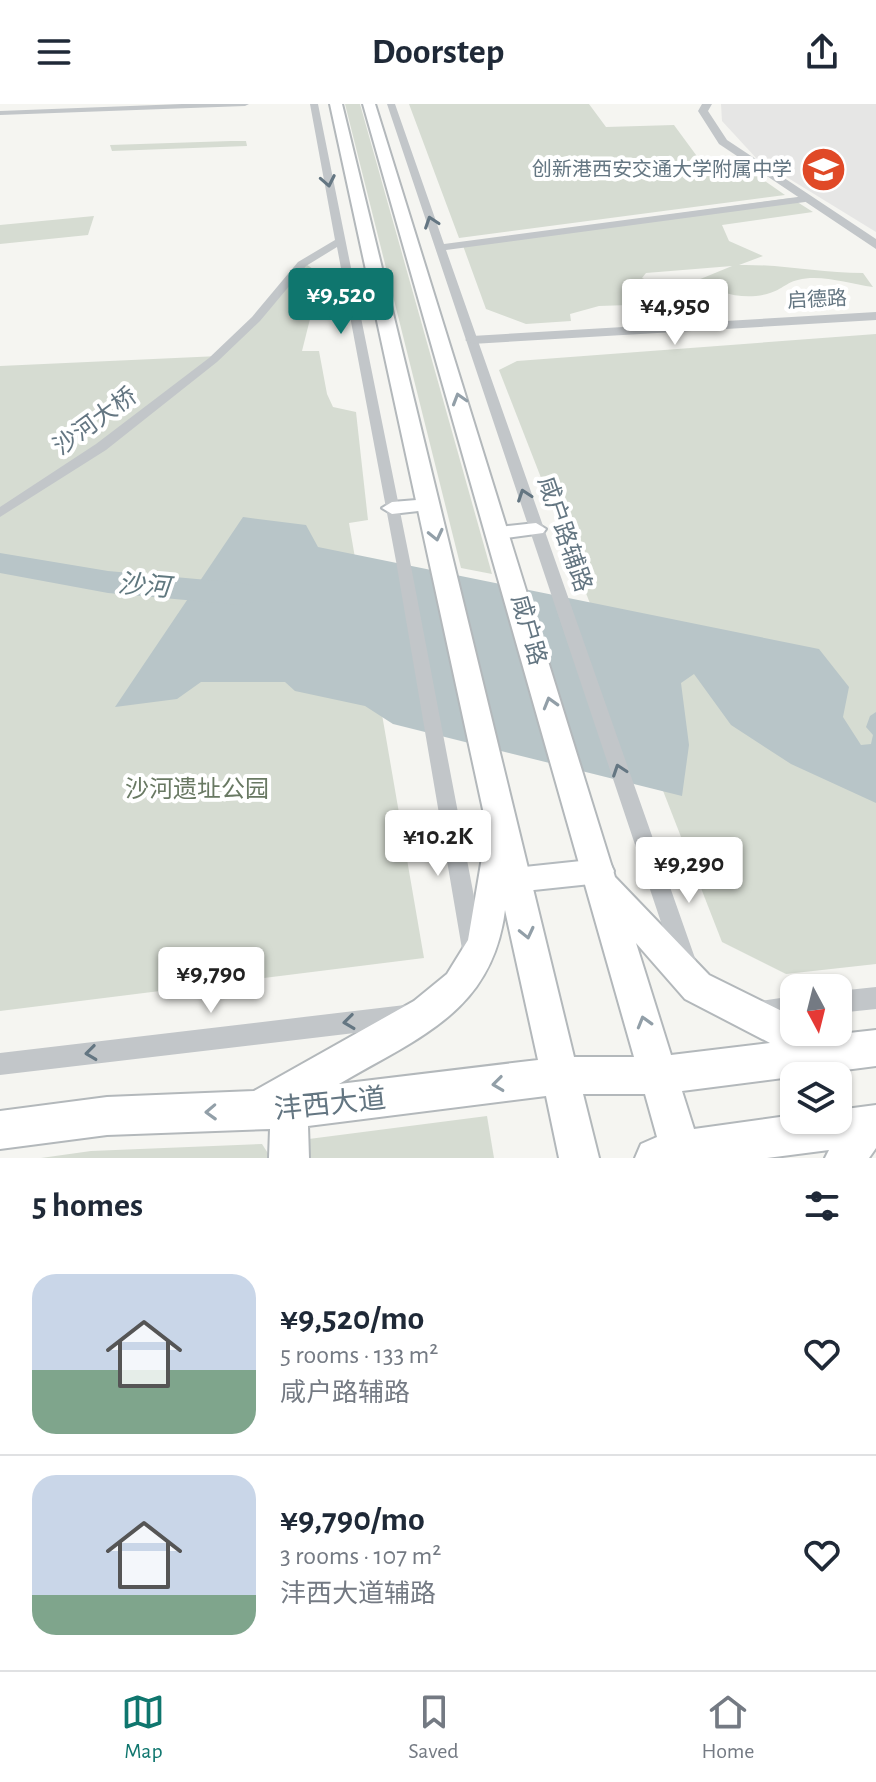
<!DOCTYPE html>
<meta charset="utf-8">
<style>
body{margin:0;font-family:"Alegreya Sans","Noto Sans SC",sans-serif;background:#f2f2f3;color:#1f2937;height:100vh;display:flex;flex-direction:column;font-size:30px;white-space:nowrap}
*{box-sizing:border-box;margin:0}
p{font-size:26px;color:#747a83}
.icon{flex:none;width:44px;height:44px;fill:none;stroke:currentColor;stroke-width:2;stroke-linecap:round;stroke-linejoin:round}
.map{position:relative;height:1054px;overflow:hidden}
.side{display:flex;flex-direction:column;background:#fff;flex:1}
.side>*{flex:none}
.needle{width:52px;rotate:173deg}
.tools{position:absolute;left:780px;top:870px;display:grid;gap:16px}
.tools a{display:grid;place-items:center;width:72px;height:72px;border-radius:16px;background:#fff;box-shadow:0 2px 6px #0004;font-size:40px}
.price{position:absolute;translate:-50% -68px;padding:0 18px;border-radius:8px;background:#fff;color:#222;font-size:26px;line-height:52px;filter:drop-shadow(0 2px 4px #0008)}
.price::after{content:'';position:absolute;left:50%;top:48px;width:24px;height:18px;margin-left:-12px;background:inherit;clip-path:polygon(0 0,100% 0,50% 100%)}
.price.current{background:#0f766e;color:#fff}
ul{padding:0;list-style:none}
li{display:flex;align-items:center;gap:24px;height:200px;padding:0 32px}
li+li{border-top:2px solid #e0e1e3}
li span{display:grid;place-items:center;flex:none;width:224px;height:160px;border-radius:24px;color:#555}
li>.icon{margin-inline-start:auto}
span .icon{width:96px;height:96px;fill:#fffc;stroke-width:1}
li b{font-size:34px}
h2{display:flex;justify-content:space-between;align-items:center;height:96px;padding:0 32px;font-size:34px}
header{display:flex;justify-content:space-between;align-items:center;height:104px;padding:0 32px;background:#fff;font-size:36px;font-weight:600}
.tabs{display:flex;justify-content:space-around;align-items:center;height:112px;border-top:2px solid #e0e1e3;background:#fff;font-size:22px;color:#747a83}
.tabs a{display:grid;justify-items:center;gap:4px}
.tabs .current{color:#0f766e}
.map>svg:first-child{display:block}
</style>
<header><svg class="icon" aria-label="menu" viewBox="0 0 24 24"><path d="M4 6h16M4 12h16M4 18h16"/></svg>Doorstep<svg class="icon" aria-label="share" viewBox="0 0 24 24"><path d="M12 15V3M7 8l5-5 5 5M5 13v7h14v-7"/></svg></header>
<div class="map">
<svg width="876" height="1054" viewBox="0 0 876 1054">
<rect width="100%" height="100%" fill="#f5f5f1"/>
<path fill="#e6e6e5" d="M721,0h155v128l-119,-73 -35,-38z"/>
<g fill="#d6dcd2">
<path d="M345,0h15l132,470 -31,-6z"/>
<path d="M409,0h180l17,23 68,-2 25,34h34l52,36 -326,43z"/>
<path d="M231,37h15l1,5 -135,5 -2,-6z"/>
<path d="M791,94l22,14 -91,13 7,16 34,15 -24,9c42,-1 81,8 124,8l10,14c-20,-3 -43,-10 -63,-9 -24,2 -24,10 -40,15 -25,8 -51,1 -72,-13l34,-14 -86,7 -4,5 22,10 5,9 -11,7 -59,2 -29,8 1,7 -45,3 -40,-15 -24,-66z"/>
<path d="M94,112l-6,19 -88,9v-19z"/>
<path d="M306,160l7,5 2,30 -13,52h17l8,43 6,13 23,5 12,108 -19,3 75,435 -424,53v-645l219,-10z"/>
<path d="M876,230v630l-90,10 -64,-32 -223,-572 18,-9z"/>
<path d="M487,1012l7,42h-192l-1,-18z"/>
<path d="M262,1040l9,14h-230l50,-7z"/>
</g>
<path fill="#b8c5c8" d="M243,413l63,8 12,22 501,102 30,38 -6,30 18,28 10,-1 2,-9 -7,-8 4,-11 6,-4v91l-85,-39 -60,-39 -37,-51 -13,9 8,62 -7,51 -289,-72 -28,-18 -70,-15 -10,-9h-84l-24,17 -62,8z"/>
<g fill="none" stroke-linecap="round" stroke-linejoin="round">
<path fill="#b8c5c8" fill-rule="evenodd" d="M0,449l108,18 133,12 12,3 4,8 -4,8 -12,3 -133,-12 -108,-20z"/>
<defs>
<g id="secondary">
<path d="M429,395l7,2 3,4 -3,4 -44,5 -10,-6 10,-6z"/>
<path d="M536,419l10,6 -3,4 -44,6 -10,-6 10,-6z"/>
<path d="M600,755l10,4 4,8 -4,8 -10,4 -85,9 -10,-3 -4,-9 4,-9 10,-3z"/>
</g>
<path id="primary" d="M330,0h12l232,953h60l-271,-953h12l240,773 94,98 85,42v15l37,3 45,-5v36l-194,25 12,38 100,-14v5h44v-10l38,-5v43l-7,10h-44l4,-8 -62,8h-132l6,-14 16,-7 -12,-43h-62l16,64h-40l-13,-62 -238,30 1,32h-40l1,-29 -163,6 -107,14v-38l107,-14 147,-6 160,-90 33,-27 21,-34 19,-112zM505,806l33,150 -199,24c80,-47 153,-72 166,-174zM636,839l49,56 85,44 -99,12z"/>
</defs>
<use href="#secondary" stroke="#b4babe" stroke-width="4"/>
<use href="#primary" stroke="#b3b8bb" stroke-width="4"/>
<g fill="#c2c6c9" fill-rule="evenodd">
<path d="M182,0h67l-4,2 -245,9v-4z"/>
<path d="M310,0h8l92,457 74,388 -4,7 -7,3 -7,-3 -4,-7 -66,-388 -59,-314 -31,19 -46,55 -43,41 -111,88 -106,67v-10l96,-63 113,-86 43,-41 46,-55 37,-22z"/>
<path d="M387,0h8l49,140 361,-48 5,3 -5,3 -359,48 250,711 -3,7 -8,3 -8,-3 -3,-7z"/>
<path d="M876,883v22l-38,4v-22z"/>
<path d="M794,892v22l-38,4 -8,-3 -3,-8 3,-8z"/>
<path d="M405,901l8,3 3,8 -3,8 -8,3 -405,48v-22z"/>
</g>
<g fill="#c2c6c9" fill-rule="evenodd">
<path d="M702,0h10l-4,7 19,29 149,99v10l-157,-105 -21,-33z"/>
<path d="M876,208v8l-404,24 -7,-4 7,-4z"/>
</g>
<use href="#secondary" fill="#fff" fill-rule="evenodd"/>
<use href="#primary" fill="#fff" fill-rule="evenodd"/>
</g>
<defs><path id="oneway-chevron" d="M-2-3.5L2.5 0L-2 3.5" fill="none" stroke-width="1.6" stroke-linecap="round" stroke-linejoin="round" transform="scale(2)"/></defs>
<g stroke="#647682">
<use href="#oneway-chevron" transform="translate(328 77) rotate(79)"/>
<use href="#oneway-chevron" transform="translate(431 118) rotate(-109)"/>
<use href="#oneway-chevron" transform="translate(524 391) rotate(-109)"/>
<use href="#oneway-chevron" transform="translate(619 666) rotate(-109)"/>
<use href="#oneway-chevron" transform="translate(349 918) rotate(173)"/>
<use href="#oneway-chevron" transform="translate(91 949) rotate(173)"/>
</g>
<g stroke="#929fa8">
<use href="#oneway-chevron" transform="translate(459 295) rotate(-107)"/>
<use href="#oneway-chevron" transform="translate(436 431) rotate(77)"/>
<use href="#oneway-chevron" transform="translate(550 599) rotate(-106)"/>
<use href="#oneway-chevron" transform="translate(527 829) rotate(77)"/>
<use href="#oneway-chevron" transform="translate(644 918) rotate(-106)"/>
<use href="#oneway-chevron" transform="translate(498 980) rotate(173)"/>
<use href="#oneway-chevron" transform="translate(211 1008) rotate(178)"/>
</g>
<defs>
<symbol id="school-disc" viewBox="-11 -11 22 22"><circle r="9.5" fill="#e04927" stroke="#fff"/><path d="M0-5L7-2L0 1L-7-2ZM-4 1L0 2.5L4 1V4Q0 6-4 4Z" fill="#fff"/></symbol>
</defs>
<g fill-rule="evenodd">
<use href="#school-disc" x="798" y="40" width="51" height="51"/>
</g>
<g text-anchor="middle" stroke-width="8" stroke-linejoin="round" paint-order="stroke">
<g font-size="20" fill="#647682" stroke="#fff" text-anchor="end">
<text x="792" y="72">创新港西安交通大学附属中学</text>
</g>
<g font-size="20" fill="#647682" stroke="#fff">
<text transform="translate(817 195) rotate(-3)" y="7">启德路</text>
</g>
<g font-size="24" fill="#647682" stroke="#fff">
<text transform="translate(95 317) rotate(-36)" y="8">沙河大桥</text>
<text transform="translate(565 430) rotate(71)" y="8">咸户路辅路</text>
<text transform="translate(529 526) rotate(74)" y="8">咸户路</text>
</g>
<g font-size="24" fill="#697963" stroke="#fff">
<text x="197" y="693">沙河遗址公园</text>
</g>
<g font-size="26" font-style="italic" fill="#60787f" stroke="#fff">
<text transform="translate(144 481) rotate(5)" y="9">沙河</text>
</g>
<g font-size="28" fill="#647682" stroke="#fff">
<text transform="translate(330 999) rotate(-6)" y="10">沣西大道</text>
</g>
</g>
</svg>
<div class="tools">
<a><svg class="needle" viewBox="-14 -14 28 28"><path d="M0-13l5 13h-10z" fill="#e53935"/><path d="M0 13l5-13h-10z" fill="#747a83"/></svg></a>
<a><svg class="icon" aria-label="layers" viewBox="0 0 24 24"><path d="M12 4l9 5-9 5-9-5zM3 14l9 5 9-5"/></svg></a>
</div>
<b class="price current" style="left:341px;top:232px">¥9,520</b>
<b class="price" style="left:675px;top:243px">¥4,950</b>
<b class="price" style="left:438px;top:774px">¥10.2K</b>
<b class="price" style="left:689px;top:801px">¥9,290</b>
<b class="price" style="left:211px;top:911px">¥9,790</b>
</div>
<section class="side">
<h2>5 homes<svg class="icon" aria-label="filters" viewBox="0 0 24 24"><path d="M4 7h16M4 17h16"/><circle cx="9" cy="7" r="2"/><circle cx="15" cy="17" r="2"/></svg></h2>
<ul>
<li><span style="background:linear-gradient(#c9d6e8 60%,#7fa58c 0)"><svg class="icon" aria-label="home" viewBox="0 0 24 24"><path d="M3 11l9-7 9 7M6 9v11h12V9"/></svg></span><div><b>¥9,520/mo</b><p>5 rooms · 133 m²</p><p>咸户路辅路</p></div><svg class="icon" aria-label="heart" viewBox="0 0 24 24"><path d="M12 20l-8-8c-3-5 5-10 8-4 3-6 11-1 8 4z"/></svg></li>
<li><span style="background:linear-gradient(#c9d6e8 75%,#7fa58c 0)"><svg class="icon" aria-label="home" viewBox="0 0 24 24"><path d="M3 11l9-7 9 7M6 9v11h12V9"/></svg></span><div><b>¥9,790/mo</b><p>3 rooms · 107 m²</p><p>沣西大道辅路</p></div><svg class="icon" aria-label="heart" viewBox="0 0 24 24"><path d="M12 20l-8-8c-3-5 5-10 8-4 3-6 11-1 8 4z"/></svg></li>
</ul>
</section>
<nav class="tabs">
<a class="current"><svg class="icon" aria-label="map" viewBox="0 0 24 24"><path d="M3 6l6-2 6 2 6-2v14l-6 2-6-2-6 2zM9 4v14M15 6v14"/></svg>Map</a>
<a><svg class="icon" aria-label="saved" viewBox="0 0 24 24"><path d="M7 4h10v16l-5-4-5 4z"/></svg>Saved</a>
<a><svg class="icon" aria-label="home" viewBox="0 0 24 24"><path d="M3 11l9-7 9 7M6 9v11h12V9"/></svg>Home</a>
</nav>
